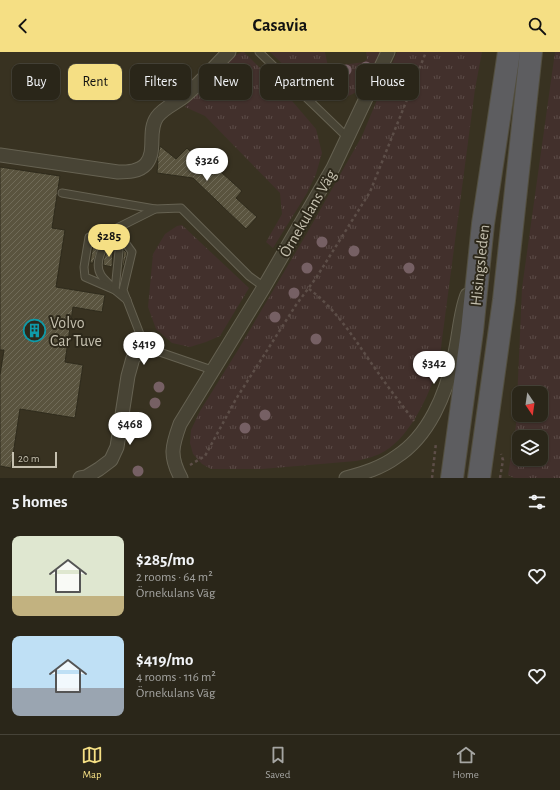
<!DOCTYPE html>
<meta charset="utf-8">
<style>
body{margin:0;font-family:"Alegreya Sans",sans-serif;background:#363226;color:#f1f3f6;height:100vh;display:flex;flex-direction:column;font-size:15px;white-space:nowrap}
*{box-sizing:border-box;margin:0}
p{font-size:13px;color:#a5a5a2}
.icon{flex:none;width:22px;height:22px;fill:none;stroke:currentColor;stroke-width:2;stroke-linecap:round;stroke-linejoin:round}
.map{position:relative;height:426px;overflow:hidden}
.panel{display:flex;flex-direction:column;background:#2a2619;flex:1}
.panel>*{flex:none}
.banner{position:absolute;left:12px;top:12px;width:536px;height:36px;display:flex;gap:8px}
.needle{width:26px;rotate:167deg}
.controls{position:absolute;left:512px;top:334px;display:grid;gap:8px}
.controls a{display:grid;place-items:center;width:36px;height:36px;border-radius:8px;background:#2a2619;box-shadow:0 1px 3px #0004,0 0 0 1px #464338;font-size:20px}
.scale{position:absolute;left:12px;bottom:10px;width:45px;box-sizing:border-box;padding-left:4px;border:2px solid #c5c0af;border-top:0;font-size:11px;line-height:14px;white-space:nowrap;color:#c5c0af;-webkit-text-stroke:3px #2d281a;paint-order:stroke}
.price{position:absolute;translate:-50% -34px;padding:0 9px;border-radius:14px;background:#fff;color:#222;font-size:13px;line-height:26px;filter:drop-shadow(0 1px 2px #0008)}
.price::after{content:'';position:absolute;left:50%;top:24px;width:12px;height:9px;margin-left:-6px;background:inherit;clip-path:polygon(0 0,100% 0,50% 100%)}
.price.selected{background:#f5df84;color:#111}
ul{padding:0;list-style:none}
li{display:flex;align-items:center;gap:12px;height:100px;padding:0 12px}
li span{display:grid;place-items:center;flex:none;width:112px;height:80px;border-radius:8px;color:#555}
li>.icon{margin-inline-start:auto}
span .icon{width:48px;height:48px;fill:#fffc;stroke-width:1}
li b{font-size:17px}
h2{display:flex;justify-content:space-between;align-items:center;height:48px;padding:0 12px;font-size:17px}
.pill{padding:0 14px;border-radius:8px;background:#2a2619;box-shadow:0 1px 3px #0004,0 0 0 1px #464338;font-size:14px;line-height:36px}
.pill.selected{background:#f5df84;color:#111}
header{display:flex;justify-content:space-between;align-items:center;height:52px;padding:0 12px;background:#f5df84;color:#111;font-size:18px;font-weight:600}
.dock{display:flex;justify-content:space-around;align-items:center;height:56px;border-top:1px solid #464338;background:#2a2619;font-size:11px;color:#a5a5a2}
.dock a{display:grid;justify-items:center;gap:2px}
.dock .selected{color:#f5df84}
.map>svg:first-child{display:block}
</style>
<header><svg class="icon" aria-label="back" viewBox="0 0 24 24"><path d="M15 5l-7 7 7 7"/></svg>Casavia<svg class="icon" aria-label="search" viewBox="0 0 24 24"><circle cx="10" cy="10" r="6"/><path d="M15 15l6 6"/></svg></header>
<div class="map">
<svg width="560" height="426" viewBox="0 0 560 426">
<defs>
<pattern id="grass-tufts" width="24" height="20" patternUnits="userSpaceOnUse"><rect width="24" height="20" fill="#42302c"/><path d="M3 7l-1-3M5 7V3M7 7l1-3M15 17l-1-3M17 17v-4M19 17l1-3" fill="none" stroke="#5c4c48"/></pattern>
<pattern id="building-hatch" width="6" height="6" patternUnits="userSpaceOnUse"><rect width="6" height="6" fill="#5a543f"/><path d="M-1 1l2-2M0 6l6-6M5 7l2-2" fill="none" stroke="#706b58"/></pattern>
</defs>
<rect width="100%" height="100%" fill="#383221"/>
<g fill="url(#grass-tufts)" fill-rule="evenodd">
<path d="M242,0h2l43,43 29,34 6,24 -6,21 -9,19 -34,55 -7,-6 16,-28 -2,-21 -75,-77 -20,-9 39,-46z"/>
<path d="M270,0h55l3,15 36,-5 3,-3 -1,-7h15c-3,8 -5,16 -9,23 -12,23 -41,31 -61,16z"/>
<path d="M397,0h85l-7,37 -32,243c-2,12 -2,25 -6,37 -8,27 -27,67 -52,82 -8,5 -19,8 -29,10l-94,8h-51l-9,-5 -9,-10 -3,-11 1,-13 9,-19 38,-61 69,-117 55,-97z"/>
<path d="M555,0h5v426h-46l-6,-3 8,-50 6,-137zM519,341h22v22h-22zM519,385h22v22h-22z"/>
<path d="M182,173l67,63 -29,48 -14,6 -16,5 -18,-4 -16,-14 -8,-22 5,-53 12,-20 12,-8z"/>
</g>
<g fill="url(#building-hatch)" stroke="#2f2b1c">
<path d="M160,94l16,13 11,-11 19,19 5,-4 31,28 -6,7 21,19 -11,12 -53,-51 -36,-5 1,-12h-1z"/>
<path d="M0,115l60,9 -8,52 13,2 -9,57 49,8 -3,17 -29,-5 -8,55 18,3 -8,53 -55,-9 -9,59 -11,-2v-91l4,-25h-4z"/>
<path d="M93,193l6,1 -6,17h-3z"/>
<path d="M109,195l4,1 -1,19 -9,-2 1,-7z"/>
<path d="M124,198l3,3 -4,15h-1z"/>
</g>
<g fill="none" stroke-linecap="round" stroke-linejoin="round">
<defs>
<g id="service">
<path d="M259,0l88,85"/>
<path d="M62,141l93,16"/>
<path d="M116,178l16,22 -9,38 22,57 67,23"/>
<path d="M112,235c-3,-4 -8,-7 -11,-12 -9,-14 6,-35 14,-46"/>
<path d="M115,238l-30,-13 -1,-10 5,-30 26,-8"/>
<path d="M127,248l-12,-10 4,-39 -4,-22 40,-20 26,-1 68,68 15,11"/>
</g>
<g id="minor">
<path d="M0,103l118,17c9,0 21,0 28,-8 11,-13 1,-33 11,-47 7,-10 20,-14 29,-22 15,-13 29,-29 43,-43"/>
<path d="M80,426l6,-1 13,-8 12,-9 6,-13 11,-71 5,-18 12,-11"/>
<path d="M181,426c-12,-22 -9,-32 -1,-54l84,-137 69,-119 55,-116"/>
<path d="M346,426c18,-5 35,-10 50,-21 33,-21 50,-63 58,-100 5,-19 6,-45 13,-62"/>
</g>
<g id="trunk">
<path d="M452,426l20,-147 11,-107 26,-172"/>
<path d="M479,426l25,-178 27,-248"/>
</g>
</defs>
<use href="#service" stroke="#666252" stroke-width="9"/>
<use href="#minor" stroke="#666252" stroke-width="15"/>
<use href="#trunk" stroke="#534f3f" stroke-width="24"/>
<g stroke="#5d4e48" stroke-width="2.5" stroke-dasharray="3 3" stroke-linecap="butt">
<path d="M309,237c29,21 49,56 70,85 11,16 23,31 35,47"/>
<path d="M190,413l15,-9 31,-57 60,-94 20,-27 54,-86 56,-140"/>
<path d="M432,426l4,-35"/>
<path d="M500,426l3,-18 -2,-6"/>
</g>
<use href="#service" stroke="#484435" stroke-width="7"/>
<use href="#minor" stroke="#484435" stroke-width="13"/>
<use href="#trunk" stroke="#5d5d60" stroke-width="22"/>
</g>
<g fill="#766064">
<circle cx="366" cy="15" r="5.5"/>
<circle cx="346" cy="18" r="5.5"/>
<circle cx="332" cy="20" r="5.5"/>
<circle cx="322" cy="190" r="5.5"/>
<circle cx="354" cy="199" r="5.5"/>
<circle cx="307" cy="216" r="5.5"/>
<circle cx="409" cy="216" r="5.5"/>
<circle cx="294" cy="241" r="5.5"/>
<circle cx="275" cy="265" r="5.5"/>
<circle cx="316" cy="287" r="5.5"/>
<circle cx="159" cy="335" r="5.5"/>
<circle cx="155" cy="351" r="5.5"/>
<circle cx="265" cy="363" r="5.5"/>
<circle cx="245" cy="376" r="5.5"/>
<circle cx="138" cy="419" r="5.5"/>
</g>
<defs>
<symbol id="building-ring" viewBox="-11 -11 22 22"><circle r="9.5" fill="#2d281a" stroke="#0f9aa8" stroke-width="1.5"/><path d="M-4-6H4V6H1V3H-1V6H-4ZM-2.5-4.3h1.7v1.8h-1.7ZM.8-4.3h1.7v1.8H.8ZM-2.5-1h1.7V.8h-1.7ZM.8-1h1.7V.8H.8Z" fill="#0f9aa8"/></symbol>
</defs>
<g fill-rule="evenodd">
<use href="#building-ring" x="22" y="266" width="25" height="25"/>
</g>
<g text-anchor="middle" stroke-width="4" stroke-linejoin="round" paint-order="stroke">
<g font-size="16" fill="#c5c0af" stroke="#2d281a">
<text transform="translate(307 161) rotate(-60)" y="6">Örnekulans Väg</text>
<text transform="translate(479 213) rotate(-84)" y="6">Hisingsleden</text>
</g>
<g font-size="16" fill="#c5c0af" stroke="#2d281a" text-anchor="start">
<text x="50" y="276">Volvo<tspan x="50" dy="18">Car Tuve</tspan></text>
</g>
</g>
</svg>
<div class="controls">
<a><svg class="needle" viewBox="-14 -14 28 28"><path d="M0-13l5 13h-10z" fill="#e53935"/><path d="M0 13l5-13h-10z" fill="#a5a5a2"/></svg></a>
<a><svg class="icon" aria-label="layers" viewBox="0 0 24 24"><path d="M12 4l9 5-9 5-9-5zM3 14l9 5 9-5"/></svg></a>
</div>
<div class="scale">20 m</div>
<b class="price" style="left:207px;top:130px">$326</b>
<b class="price selected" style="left:109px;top:206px">$285</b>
<b class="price" style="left:144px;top:314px">$419</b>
<b class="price" style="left:434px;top:333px">$342</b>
<b class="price" style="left:130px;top:394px">$468</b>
<div class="banner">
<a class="pill">Buy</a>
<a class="pill selected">Rent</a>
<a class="pill">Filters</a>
<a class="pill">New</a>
<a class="pill">Apartment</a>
<a class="pill">House</a>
</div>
</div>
<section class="panel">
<h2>5 homes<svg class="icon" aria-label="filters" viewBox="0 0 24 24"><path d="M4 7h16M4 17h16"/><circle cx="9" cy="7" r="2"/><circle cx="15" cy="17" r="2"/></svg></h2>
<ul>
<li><span style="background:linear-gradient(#dfe7d0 75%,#c2b280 0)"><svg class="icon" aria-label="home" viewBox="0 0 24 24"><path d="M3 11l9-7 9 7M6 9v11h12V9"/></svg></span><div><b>$285/mo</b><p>2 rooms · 64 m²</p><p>Örnekulans Väg</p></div><svg class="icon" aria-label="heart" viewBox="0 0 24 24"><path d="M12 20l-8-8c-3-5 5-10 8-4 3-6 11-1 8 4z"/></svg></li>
<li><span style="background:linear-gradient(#bfe0f5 65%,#9aa5b1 0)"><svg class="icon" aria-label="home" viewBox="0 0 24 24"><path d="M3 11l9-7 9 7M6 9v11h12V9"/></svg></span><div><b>$419/mo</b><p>4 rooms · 116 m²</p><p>Örnekulans Väg</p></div><svg class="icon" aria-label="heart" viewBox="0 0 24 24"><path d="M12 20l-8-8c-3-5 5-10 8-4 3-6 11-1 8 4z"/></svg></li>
</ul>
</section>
<nav class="dock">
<a class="selected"><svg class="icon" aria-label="map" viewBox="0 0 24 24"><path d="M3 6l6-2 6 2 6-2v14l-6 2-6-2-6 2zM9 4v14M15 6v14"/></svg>Map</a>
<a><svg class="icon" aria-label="saved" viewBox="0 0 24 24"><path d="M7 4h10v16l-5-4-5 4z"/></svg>Saved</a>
<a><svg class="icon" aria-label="home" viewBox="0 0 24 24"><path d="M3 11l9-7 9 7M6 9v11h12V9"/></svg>Home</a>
</nav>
